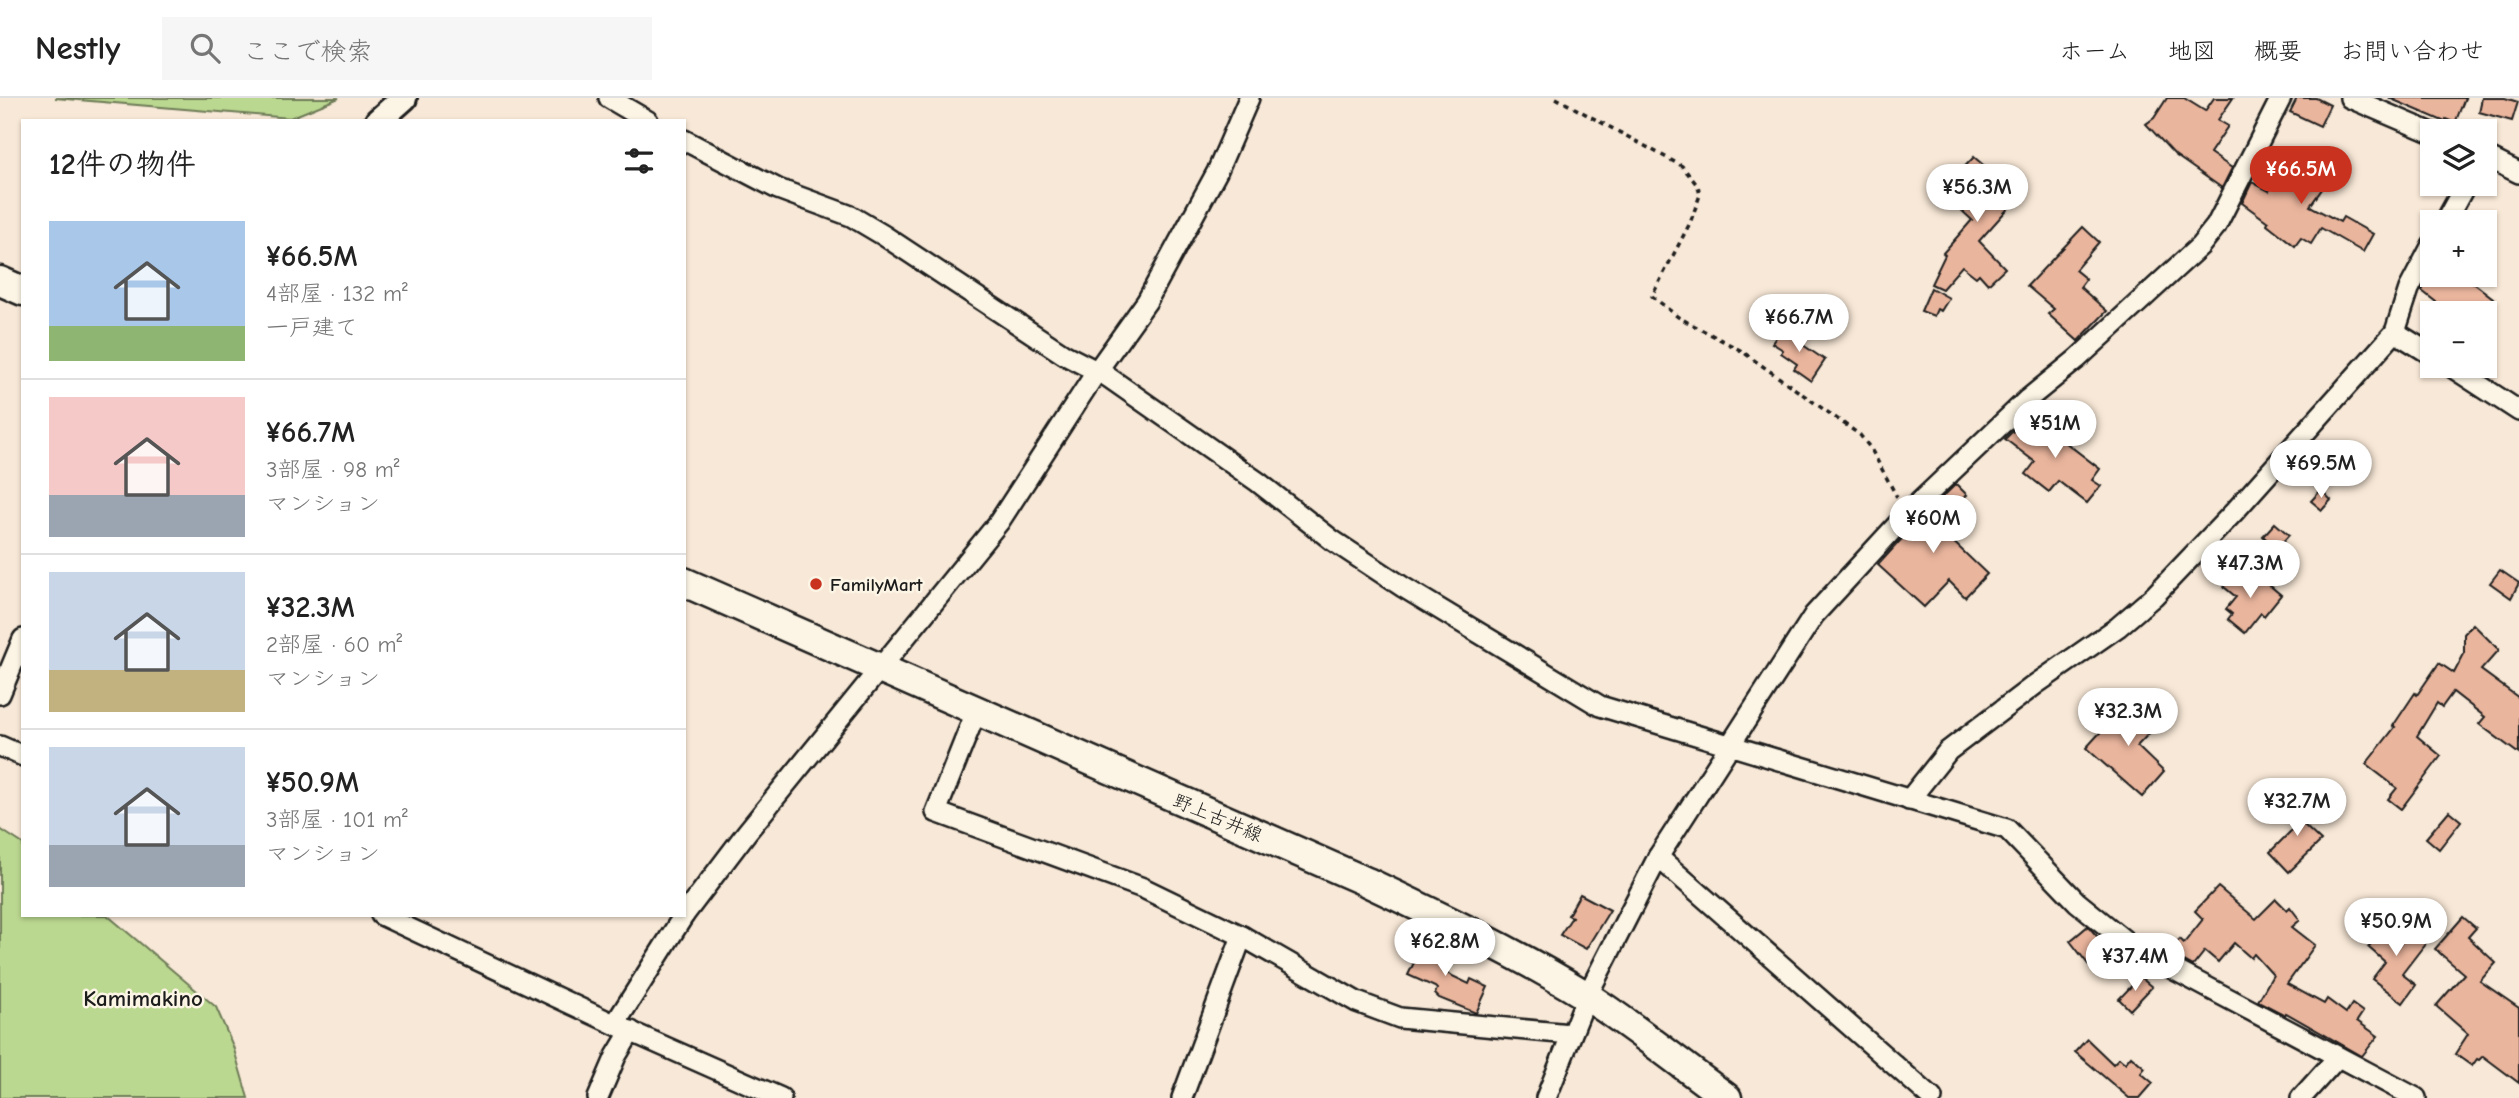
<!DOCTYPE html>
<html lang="ja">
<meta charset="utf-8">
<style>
body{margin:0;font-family:"Comic Neue","Klee One",sans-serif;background:#f6f6f6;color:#222;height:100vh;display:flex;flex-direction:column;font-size:26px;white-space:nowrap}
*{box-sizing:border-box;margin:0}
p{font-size:23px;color:#767676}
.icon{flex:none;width:38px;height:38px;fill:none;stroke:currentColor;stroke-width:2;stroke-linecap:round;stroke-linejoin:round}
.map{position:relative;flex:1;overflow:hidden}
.sheet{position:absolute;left:21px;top:21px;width:665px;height:798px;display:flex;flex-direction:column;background:#fff;border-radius:0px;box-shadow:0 2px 5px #0004}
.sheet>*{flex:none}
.controls{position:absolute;left:2420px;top:21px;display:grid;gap:14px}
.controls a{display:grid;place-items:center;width:77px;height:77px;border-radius:0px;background:#fff;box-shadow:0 2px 5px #0004;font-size:35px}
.price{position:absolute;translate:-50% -60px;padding:0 16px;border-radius:24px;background:#fff;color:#222;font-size:23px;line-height:46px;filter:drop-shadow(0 2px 4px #0008)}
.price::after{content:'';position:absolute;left:50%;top:42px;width:21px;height:16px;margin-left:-10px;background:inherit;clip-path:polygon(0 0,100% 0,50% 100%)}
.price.selected{background:#c8321e;color:#fff}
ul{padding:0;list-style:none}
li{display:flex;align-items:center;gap:21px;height:175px;padding:0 28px}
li+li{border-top:2px solid #e0e0e0}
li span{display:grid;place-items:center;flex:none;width:196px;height:140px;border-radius:0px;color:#555}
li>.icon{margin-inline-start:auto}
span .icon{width:84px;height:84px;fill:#fffc;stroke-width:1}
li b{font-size:30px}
h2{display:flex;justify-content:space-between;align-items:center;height:84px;padding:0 28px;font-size:30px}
header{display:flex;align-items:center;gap:42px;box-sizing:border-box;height:98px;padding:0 35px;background:#fff;border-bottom:2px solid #e0e0e0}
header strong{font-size:33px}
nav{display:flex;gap:38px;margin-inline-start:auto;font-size:24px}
.search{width:490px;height:63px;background:#f6f6f6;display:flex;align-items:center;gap:18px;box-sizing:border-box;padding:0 24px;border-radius:0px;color:#767676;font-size:26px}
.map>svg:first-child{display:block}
</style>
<header>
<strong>Nestly</strong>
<div class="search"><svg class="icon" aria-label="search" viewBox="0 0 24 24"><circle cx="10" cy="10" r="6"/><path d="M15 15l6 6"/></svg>ここで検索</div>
<nav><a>ホーム</a><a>地図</a><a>概要</a><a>お問い合わせ</a></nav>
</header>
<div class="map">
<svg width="2519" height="1000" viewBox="0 0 2519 1000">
<rect width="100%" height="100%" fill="#f8e8d7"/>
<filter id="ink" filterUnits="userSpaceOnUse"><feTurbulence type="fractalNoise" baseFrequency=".0143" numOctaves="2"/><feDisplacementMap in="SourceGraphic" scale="14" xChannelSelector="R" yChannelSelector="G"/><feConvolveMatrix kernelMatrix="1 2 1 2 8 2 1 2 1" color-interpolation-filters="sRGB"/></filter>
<g filter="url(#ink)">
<g fill="#bbd890" stroke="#6c7a56" stroke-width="2">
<path d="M55,0h284l-49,20z"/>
<path d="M0,731l23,15v71h84l109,92 17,39 15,52h-248z"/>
</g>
<g fill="#eab59d" stroke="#1c1c1c" stroke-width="2">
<path d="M2167,0h17l21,13 9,-13h19l-15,22 10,6 -18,27 22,15 -10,20 -47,-33 -29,-31 8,-6z"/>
<path d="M2297,0h19l14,7 -10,21 -30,-14z"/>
<path d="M2389,0h76l-10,25 -9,-4 -1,3z"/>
<path d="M2482,0h23l13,4 -6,19 -33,-9z"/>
<path d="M2297,55l33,20 -3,3 3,2 -20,28 30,16 3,-5 30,17 -10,18 -42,-24 -10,16 -10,-6 -6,8 -28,-22 1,-2 -26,-19 10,-21 17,9z"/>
<path d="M1974,59l22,19 3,-2 22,16v4l-42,47 26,27 -17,16 -9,-10 -3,3 -14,-11 -20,23 -11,-5 14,-29 -2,-2 29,-33 -12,-11 12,-13 -19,-17z"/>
<path d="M2083,129l16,15 -24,28 11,9 -6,8 27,24 -29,30 -30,-27 6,-5 -27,-23z"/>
<path d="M2432,172v5h31l30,23 -12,15h-38l-10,-7 3,-4 -14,-11z"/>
<path d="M1931,190l18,10 -8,13 -4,-2 -3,7 -13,-5z"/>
<path d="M1784,228l18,13 -2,4 25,17 -14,21 -17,-12 3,-5 -16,-11 2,-3 -11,-7z"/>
<path d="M2026,320l6,5 3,-4 65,50 -8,11 9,6 -14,17 -29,-22 -9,11 -23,-18 9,-12 -30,-23z"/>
<path d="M1956,386l11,11 -5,4 5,5 -21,20 3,4 -5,5 43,41 -22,23 -16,-16 -25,26 -46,-42 40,-44z"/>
<path d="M2321,392l10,10 -9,10 -11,-9z"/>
<path d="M2275,425l14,12 -15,17 -13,-8 5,-5 -3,-3z"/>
<path d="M2500,472l19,13 -8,15 -21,-15z"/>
<path d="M2255,475l26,22 -17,21 -3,-3 -16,20 -17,-14 4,-5 -6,-5 10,-12 -12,-10 10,-13 12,10z"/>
<path d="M2473,526l26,26 -18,20 38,28v56l-40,-30 6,-7 -32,-25 -11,15 -5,-4 -20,33 24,20 -40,53 -13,-10 9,-11 -31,-24 29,-37 -2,-1 22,-33 2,2 22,-32 15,10 10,-19v-20z"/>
<path d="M2128,600l30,26 -21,22 27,26 -22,25 -56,-49 31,-34 -3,-2z"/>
<path d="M2302,701l14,12 -12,14 17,16 -32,31 -19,-20 29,-29 -14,-6z"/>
<path d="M2449,713l12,10 -22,28 -13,-11z"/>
<path d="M2218,789l38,32 20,-20 11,11 3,-3 10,13 -8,7 23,18 -28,39 37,20 3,-5 19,14 6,-9 11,8 -6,9 21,15 -16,20 -76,-43 -1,2 -27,-14 15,-26 -19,-21 -3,4 -17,-15 -16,19 -13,-11 -12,15 -26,-14 13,-13 4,4 19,-24 -8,-8z"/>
<path d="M1580,796l30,16 -24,39 -26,-14 12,-18 -4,-2z"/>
<path d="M2463,819l13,11 -8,9 28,26 -16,18 39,27v75l-36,-27 -4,4 -2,-1 -5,7 -17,-12 13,-20 -32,-28 28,-32 -29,-25z"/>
<path d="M2417,826l15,11 -30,39 14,11 -13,18 -31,-24 13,-17 -17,-15 2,-2 -10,-9 11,-11 6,6 5,-5 18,18z"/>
<path d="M2088,828l23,26 -20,16 -21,-27z"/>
<path d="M1428,832l14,6 -12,22 15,7 -3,6 27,13 2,-5 17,8 -12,26 -37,-15 -4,-4 2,-5 -2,-2 -27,-12 11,-23 -3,-1z"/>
<path d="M2140,879l12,10 -22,23 -11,-11z"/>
<path d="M2087,941l26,25 6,-6 6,5 6,-7 14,12 -4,5 12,10 -13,15h-11l-54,-46z"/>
</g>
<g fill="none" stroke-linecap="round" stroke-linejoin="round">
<defs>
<g id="minor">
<path d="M609,0l39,23"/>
<path d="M2350,0l82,35"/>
<path d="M684,42l94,49 73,27 32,19 182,120 43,22 150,105 74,58 71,47 197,119 407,123 70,73 58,47 281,149"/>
<path d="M2485,58l34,17"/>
<path d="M2445,124l21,-38"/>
<path d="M2395,234l37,23"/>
<path d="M2450,268l69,45"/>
<path d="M0,596l23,-55"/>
<path d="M976,614l-40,100 207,76 99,48 115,66 43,16 170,16"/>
<path d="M0,648l23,10"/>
<path d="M1909,702l39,-49 88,-67 82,-57 36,-31 81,-85 160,-179 14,-43 23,-44"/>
<path d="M1658,759l274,241"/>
<path d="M381,817l235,110 165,73"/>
<path d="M684,817l63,-83 252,-310 98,-151 50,-70 70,-129 32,-74"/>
<path d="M615,926l69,-109"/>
<path d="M598,1000l18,-42 15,-25"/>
<path d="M1182,1000l60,-162"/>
<path d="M1546,1000l41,-102 71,-139 156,-242 95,-103 119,-113 49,-40 123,-113 16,-20 65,-128"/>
<path d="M2301,1000l36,-40"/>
</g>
<path id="tertiary" d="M378,23l26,-23"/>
<g id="secondary">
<path d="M0,183l23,10"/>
<path d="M684,484l683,300c74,35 148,70 218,113 49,31 95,69 142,103"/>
</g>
</defs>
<use href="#minor" stroke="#1c1c1c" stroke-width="24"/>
<use href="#tertiary" stroke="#1c1c1c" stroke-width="30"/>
<use href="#secondary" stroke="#1c1c1c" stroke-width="33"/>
<path stroke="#1c1c1c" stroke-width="3.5" stroke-dasharray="5 5" stroke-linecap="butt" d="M1556,0l126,68 16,20 2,9 -10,28 -38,73 26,21 62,33 120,85 11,14 26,48"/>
<use href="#minor" stroke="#fcf5e5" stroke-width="19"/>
<use href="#tertiary" stroke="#fcf5e5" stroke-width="24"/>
<use href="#secondary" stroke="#fcf5e5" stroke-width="28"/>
</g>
</g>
<circle fill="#c8321e" stroke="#fcf5e5" stroke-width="2.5" cx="816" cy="486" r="7"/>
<g text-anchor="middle" stroke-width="5" stroke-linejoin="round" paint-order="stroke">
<g font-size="19" font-weight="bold" fill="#1c1c1c" stroke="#fcf5e5" text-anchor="start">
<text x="830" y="493">FamilyMart</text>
</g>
<g font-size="19" fill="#1c1c1c" stroke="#fcf5e5">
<text transform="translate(1218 719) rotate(23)" y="7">野上古井線</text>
</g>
<g font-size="23" font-weight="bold" fill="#1c1c1c" stroke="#fcf5e5">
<text x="143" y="908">Kamimakino</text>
</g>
</g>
</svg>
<div class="controls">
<a><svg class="icon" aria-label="layers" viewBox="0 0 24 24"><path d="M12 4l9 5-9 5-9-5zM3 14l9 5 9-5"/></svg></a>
<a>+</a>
<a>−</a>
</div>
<b class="price selected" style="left:2301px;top:108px">¥66.5M</b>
<b class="price" style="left:1977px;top:126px">¥56.3M</b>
<b class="price" style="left:1799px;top:256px">¥66.7M</b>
<b class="price" style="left:2055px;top:362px">¥51M</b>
<b class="price" style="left:2321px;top:402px">¥69.5M</b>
<b class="price" style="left:1933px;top:457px">¥60M</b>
<b class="price" style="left:2250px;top:502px">¥47.3M</b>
<b class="price" style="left:2128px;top:650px">¥32.3M</b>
<b class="price" style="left:2297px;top:740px">¥32.7M</b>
<b class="price" style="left:2396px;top:860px">¥50.9M</b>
<b class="price" style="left:1445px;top:880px">¥62.8M</b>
<b class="price" style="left:2135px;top:895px">¥37.4M</b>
<section class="sheet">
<h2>12件の物件<svg class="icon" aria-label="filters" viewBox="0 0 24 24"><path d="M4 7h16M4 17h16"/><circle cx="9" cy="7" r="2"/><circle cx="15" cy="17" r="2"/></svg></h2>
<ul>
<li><span style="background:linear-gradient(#a9c7e8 75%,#8fb573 0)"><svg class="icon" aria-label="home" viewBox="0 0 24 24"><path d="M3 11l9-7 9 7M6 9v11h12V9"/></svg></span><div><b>¥66.5M</b><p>4部屋 · 132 m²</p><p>一戸建て</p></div></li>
<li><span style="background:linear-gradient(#f6c9c9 70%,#9aa5b1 0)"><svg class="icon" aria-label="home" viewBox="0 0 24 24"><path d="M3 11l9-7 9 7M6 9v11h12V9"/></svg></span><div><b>¥66.7M</b><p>3部屋 · 98 m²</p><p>マンション</p></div></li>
<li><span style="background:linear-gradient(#c9d6e8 70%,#c2b280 0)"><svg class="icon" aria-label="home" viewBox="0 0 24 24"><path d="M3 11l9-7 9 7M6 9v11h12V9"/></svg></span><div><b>¥32.3M</b><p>2部屋 · 60 m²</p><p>マンション</p></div></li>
<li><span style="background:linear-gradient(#c9d6e8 70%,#9aa5b1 0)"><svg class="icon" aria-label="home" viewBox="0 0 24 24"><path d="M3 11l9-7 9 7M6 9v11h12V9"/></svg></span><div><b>¥50.9M</b><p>3部屋 · 101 m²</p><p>マンション</p></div></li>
</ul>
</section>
</div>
